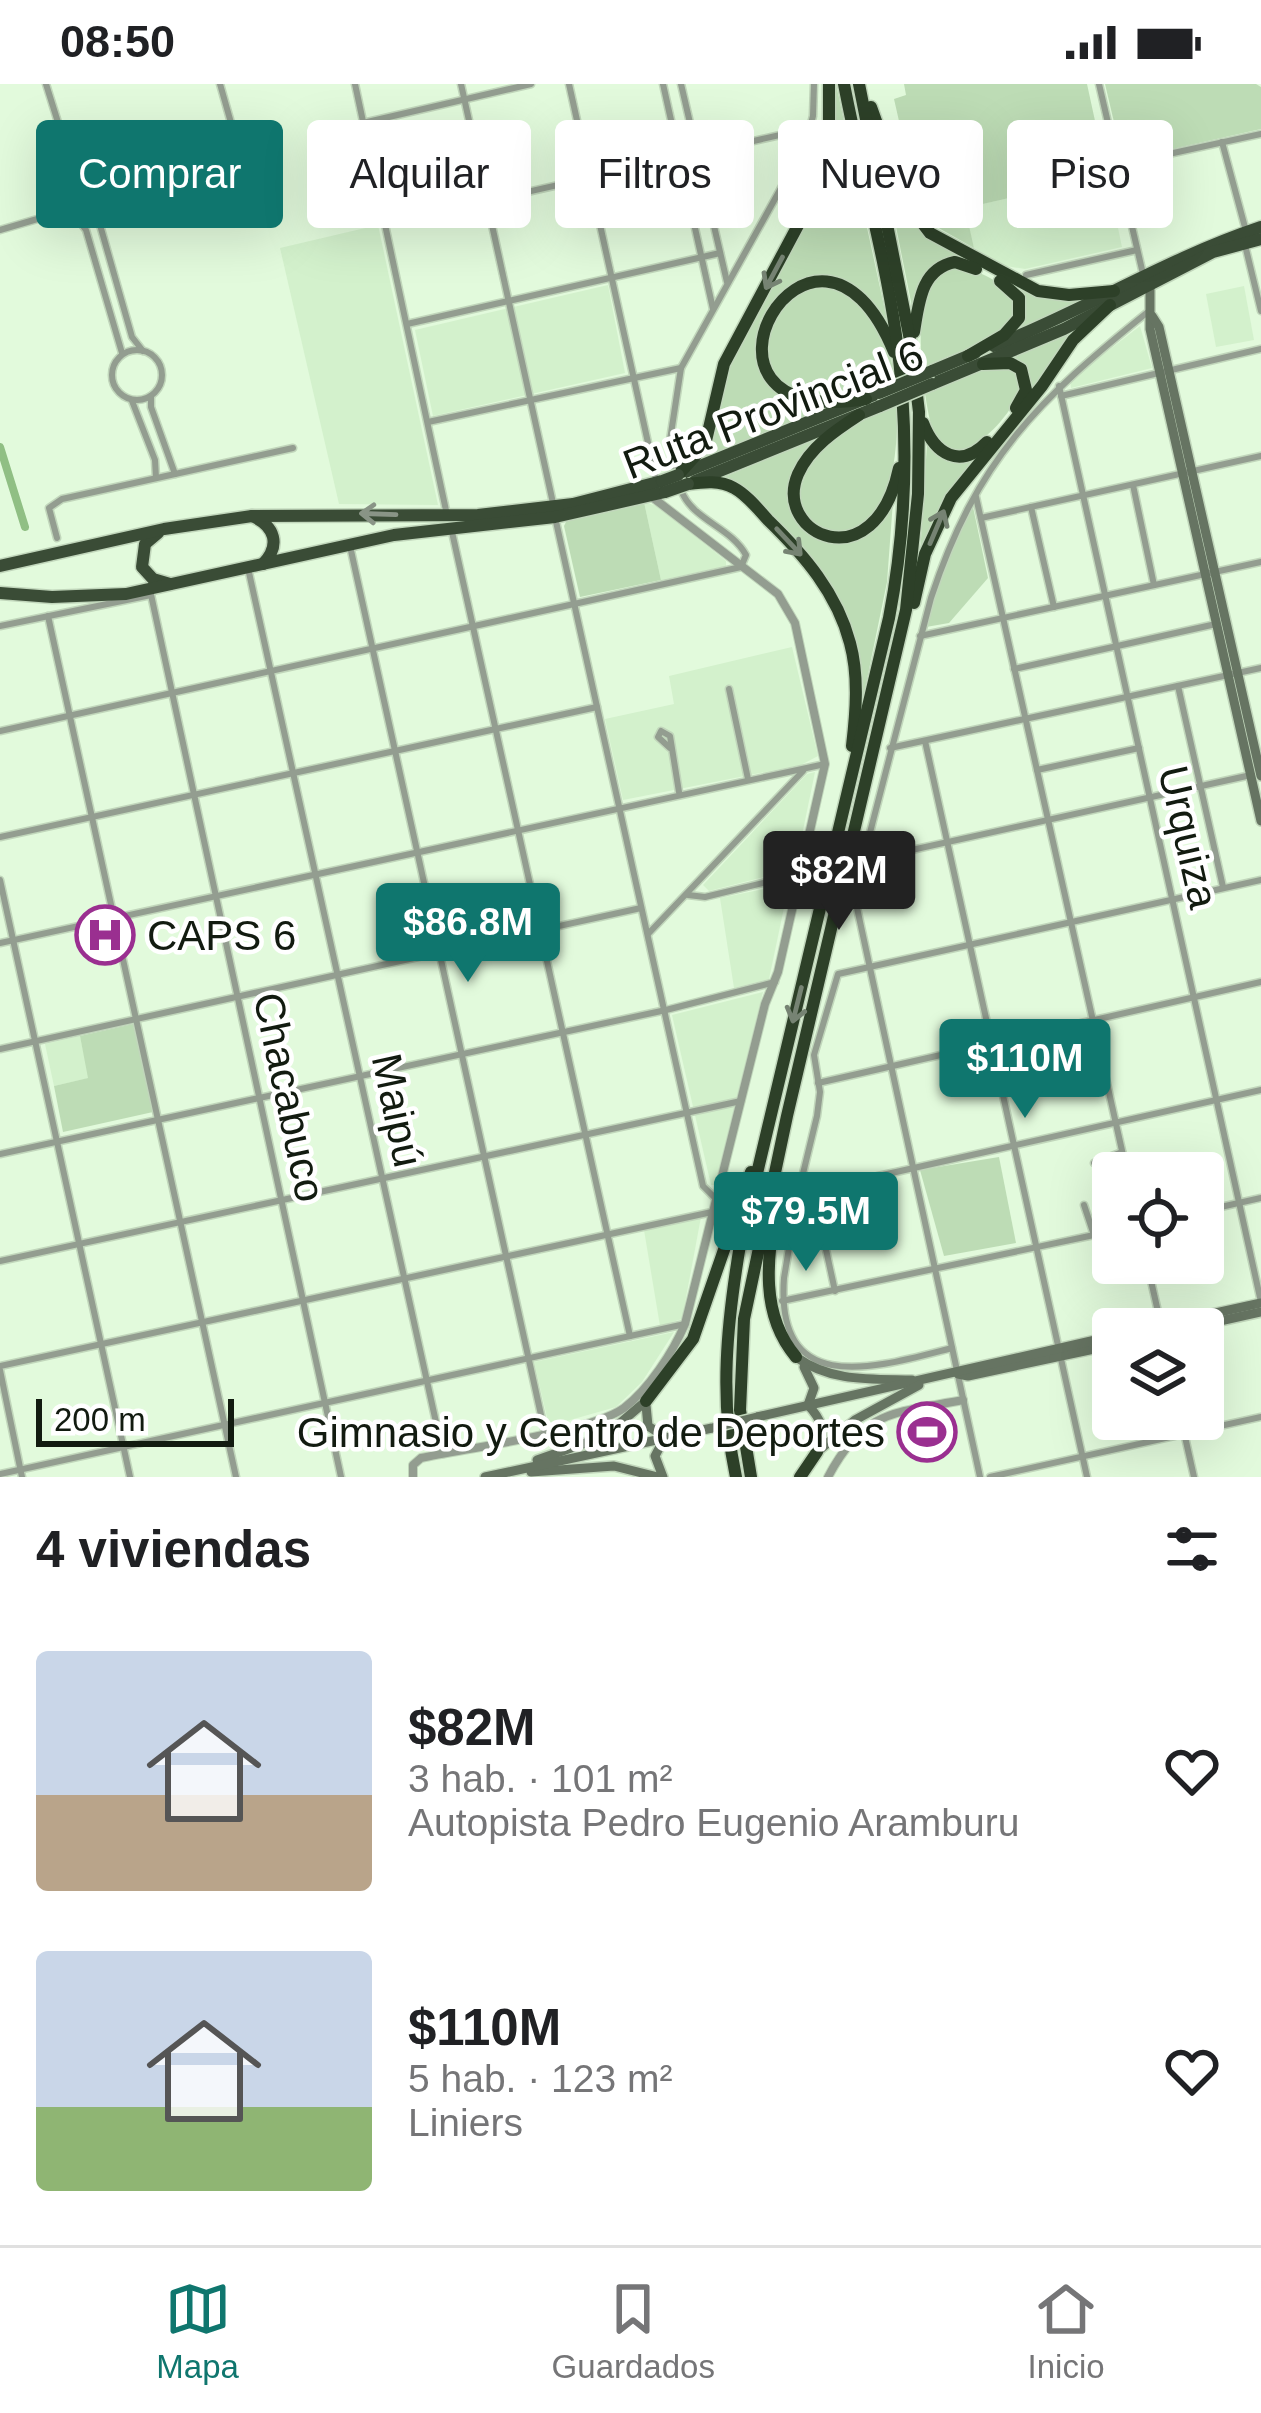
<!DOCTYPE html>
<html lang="es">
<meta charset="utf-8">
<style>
body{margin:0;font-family:Helvetica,sans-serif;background:#f6f6f6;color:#202124;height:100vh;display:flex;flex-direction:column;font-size:45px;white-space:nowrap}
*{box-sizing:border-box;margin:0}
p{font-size:39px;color:#757577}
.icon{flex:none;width:66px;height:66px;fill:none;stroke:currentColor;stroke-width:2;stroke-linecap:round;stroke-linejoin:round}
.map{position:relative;height:1393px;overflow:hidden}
.panel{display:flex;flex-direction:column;background:#fff;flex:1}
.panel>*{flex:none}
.banner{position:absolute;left:36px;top:36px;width:1191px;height:108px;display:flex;gap:24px}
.fabs{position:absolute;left:1092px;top:1068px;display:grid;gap:24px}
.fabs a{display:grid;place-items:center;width:132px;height:132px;border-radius:12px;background:#fff;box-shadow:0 12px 48px #0002;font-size:60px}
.scale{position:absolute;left:36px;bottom:30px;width:198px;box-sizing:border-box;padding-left:12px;border:6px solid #121b10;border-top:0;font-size:33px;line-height:42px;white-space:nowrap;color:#121b10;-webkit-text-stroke:9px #fff;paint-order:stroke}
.price{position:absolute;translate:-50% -102px;padding:0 27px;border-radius:12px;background:#0f766e;color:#fff;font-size:39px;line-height:78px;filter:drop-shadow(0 3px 6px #0008)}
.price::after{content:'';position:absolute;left:50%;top:72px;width:36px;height:27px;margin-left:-18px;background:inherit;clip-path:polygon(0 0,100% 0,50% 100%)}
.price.current{background:#222;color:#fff}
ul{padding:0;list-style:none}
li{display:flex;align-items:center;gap:36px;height:300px;padding:0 36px}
li span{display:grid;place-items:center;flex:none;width:336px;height:240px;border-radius:12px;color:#555}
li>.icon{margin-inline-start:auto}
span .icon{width:144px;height:144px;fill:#fffc;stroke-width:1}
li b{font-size:51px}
h2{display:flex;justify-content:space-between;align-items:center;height:144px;padding:0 36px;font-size:51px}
.pill{padding:0 42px;border-radius:12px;background:#fff;box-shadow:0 12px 48px #0002;font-size:42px;line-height:108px}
.pill.current{background:#0f766e;color:#fff}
.status{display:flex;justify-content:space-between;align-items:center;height:84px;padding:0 60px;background:#fff;direction:ltr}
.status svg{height:33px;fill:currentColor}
.tab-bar{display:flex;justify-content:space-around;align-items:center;height:168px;border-top:3px solid #e0e0e0;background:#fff;font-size:33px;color:#757577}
.tab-bar a{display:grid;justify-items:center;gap:6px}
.tab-bar .current{color:#0f766e}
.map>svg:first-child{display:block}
</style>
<div class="status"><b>08:50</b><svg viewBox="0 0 49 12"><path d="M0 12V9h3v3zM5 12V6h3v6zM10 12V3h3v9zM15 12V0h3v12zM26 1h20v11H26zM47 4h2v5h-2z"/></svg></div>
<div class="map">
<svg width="1261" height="1393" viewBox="0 0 1261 1393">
<rect width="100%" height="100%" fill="#e2fadc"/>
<g fill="#d3f1cc">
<path d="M1107,92l15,71 -97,22 -19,-3 -32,-18 -10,-40z"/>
<path d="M378,141l60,280 -99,-1 -59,-256z"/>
<path d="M608,201l17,88 -192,43 -18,-86z"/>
<path d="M1244,202l10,54 -38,7 -10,-53z"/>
<path d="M1140,242l12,42 -81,20 -1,-8z"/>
<path d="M644,418l13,4 69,55v5l-65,14z"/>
<path d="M792,563l26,109 -17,9 -178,35 -18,-81 69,-15 -5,-28z"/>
<path d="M815,688l-20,97 -86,22 -6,-6 104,-111z"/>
<path d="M789,800l-20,95 -35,9 -14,-90z"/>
<path d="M763,908l-48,193h-4l-39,-170z"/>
<path d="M80,952l9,42 -35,8 -9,-42z"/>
<path d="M701,1133l-19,102 -22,7 -16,-96z"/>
<path d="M674,1248l-32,50 -26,25 -67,19 -15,-64z"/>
</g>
<g fill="#bddcb5">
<path d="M831,0h5l51,236 -22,-26 -29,-14 -43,5 -25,22 -8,14 -3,21 14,40 23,19 28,10 -126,52 23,-76 105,-208z"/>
<path d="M904,0h183l20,92 -142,32 9,40 -53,-30 -27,-119 12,-4z"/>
<path d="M1105,0h151l5,3v42l-138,31z"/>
<path d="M882,72l19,44 25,34 105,59 50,7 -68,32c4,-7 12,-17 12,-26 0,-27 -58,-45 -79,-47l-33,53z"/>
<path d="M947,183c28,1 52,11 70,34l-5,22 -31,20 -51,21 5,25 59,-24 19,2 9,20c-12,28 -35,54 -63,66l-23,-12c-12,-32 -21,-111 -11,-143 4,-14 11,-22 22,-31z"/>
<path d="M824,202l32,10c11,18 26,37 33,57 13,39 12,132 -15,164 -7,8 -24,13 -33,18l-30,-12 -13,-21c11,-56 34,-65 82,-90l-188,63 187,-77c-25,-12 -56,10 -91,-10 -35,-20 -24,-79 9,-95 8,-3 18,-5 27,-7z"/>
<path d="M1078,244l-33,49 -62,76 -63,102 7,-111 5,4 45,7c24,-26 81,-69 34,-98z"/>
<path d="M822,352c-44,51 -42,57 3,104 34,6 52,-10 68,-39l-6,81 -29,141v-27l-28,-106 -108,-112z"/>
<path d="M644,418l17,78 -81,17 -16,-71 3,-6z"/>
<path d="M973,423l15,71 -39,45 -23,4 22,-75z"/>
<path d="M133,940l20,88 -90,20 -9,-46 34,-8 -8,-42z"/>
<path d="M999,1073l17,86 -72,13 -24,-86z"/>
</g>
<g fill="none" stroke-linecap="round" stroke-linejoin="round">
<path stroke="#90bf84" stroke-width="8" d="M0,363l25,80"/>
<defs>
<g id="minor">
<path d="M46,0l26,83"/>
<path d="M355,0l92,431"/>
<path d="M461,0l92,419"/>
<path d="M569,0l87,395"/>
<path d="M663,0l50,225"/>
<path d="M681,0l46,198"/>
<path d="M1099,0l44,190"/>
<path d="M363,39l168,-39"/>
<path d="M1222,58l24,89"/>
<path d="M1118,81l143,-31"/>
<path d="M71,106l1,-23 13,19"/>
<path d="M97,110h24l-19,12"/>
<path d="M121,110l109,-35 7,-15 -17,-60"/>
<path d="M66,118l-15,13h19"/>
<path d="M98,129l-14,8 -10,-3 -6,-8 2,-15 17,-6 11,9 2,27 32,112 11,14"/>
<path d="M79,137l7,9 36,123"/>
<path d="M385,140l426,-96"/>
<path d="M0,146l51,-15"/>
<path d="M1245,161l16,66"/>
<path d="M1026,191l111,-25"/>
<path d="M407,240l313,-71"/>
<circle cx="137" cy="291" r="25"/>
<path d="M1059,302l202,916"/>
<path d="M151,312v11l24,67"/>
<path d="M1061,312l200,-47"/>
<path d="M132,317l23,59 1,18"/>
<path d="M428,338l253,-54"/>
<path d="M677,393l-7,-37 11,-72 125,-225 7,-27 1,-32"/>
<path d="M1133,401l21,100"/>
<path d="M976,413l151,676"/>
<path d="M1031,423l23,100"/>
<path d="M555,433l148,669 13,13"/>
<path d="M981,434l280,-62"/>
<path d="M452,448l178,804"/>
<path d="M57,454l-8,-30 13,-9 231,-51"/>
<path d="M350,462l195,887"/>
<path d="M248,484l195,886"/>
<path d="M150,506l191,887"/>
<path d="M48,532l188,861"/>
<path d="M0,542l151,-31"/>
<path d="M920,552l341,-74"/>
<path d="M1014,585l202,-45"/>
<path d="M1178,602l45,201"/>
<path d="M729,605l19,90"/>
<path d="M0,647l741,-164 5,-12c-15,-28 -54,-35 -65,-65"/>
<path d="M925,657l162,736"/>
<path d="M670,664l-12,-11 3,-6 9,5 9,56"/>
<path d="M890,664l371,-80"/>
<path d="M1037,686l102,-22"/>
<path d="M0,753l597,-130"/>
<path d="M862,777l389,-86"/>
<path d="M0,796l130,597"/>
<path d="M688,811l17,2 95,-23"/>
<path d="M648,850l155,-163"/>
<path d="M0,859l825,-179"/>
<path d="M0,965l641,-141"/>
<path d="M818,999l443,-101"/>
<path d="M0,1070l666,-144 109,-28"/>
<path d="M1094,1079l28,-11"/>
<path d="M813,1106l22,101"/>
<path d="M798,1110l463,-104"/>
<path d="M1084,1121l10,30"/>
<path d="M1203,1127l58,-13"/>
<path d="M0,1177l741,-160"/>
<path d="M1147,1179l14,62"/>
<path d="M782,1217l331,-70"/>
<path d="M952,1264c-74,19 -177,52 -168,-70l14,-84 19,-78 3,-24 -6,-37 24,-81 423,-94"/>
<path d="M0,1282l712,-154"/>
<path d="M0,1286l22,107"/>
<path d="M1181,1335l13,58"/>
<path d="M0,1390l685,-150"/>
<path d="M980,1393l-126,-583 77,-296c46,-139 106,-197 218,-287"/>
<path d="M990,1393l271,-60"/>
</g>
<g id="tertiary">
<path d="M413,1393v-12l8,-7c46,-10 170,-26 203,-50 25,-19 49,-56 61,-84l80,-320 13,-32 47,-208 -30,-141 -17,-29 -126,-97"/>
<path d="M828,1393c36,-68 67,-64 135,-77"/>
</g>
<g id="secondary">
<path d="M1150,199v46l111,492"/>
<path d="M1152,232l7,11 102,449"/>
<path d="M1143,1245l118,-26"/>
<path d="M1184,1245l77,-17"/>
<path d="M796,1273c35,25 74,22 116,23"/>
<path d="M804,1283l10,21 -6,17"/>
<path d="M958,1290l10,2 145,-31"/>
<path d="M646,1321l2,21 17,11"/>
<path d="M808,1321c13,14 18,25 10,43"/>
<path d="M757,1333l356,-81"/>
<path d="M817,1368l38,-32 64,-35"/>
<path d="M537,1376l68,-24 41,-35"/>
<path d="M531,1388l83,-6 44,11"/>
<path d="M485,1393l227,-49"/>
<path d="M663,1393l-8,-21 10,-19"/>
</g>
<g id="trunk">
<path d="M994,262c91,-36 174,-88 267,-119"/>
<path d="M932,287l43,-18"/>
<path d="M932,300l132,-55 149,-77 48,-13"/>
<path d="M678,391l201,-82"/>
<path d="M695,397l185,-75"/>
<path d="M252,432c23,10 29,29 11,48"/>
<path d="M158,449l-13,11 -3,23 11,12 17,5"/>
<path d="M0,482l164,-37 88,-13 226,-1 95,-11 89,-23"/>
<path d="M0,509l52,4 74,-3 268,-59 161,-18 110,-25"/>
</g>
<g id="motorway">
<path d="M871,23l33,92 26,34 108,58 31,4 45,-4"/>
<path d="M914,248c5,-30 7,-63 41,-70l21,7"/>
<path d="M968,272l36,-21 15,-17v-20l-19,-17"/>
<path d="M983,280l27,-1 11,6 5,21 -10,18"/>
<path d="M866,315c-209,34 -52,-243 28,-47"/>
<path d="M859,331c-23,15 -49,32 -61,59 -26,61 77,108 101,-6"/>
<path d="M923,339c12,31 37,47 64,19"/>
<path d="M678,391l27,-30 19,-81 95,-178 10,-44v-58"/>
<path d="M688,400c16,-2 32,-4 46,4 13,7 24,21 34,32 36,35 69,73 82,123 9,33 6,69 2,103"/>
<path d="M914,519l11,-49 26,-56 91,-112 31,-46 37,-35"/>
<path d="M777,1113c-8,55 -20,114 19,160"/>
<path d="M646,1317l47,-62 58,-167"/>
<path d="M736,1393c-17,-78 -9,-154 4,-232l149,-627c18,-93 20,-189 7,-283 -12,-84 -36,-167 -52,-251"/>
<path d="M751,1393l-11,-67 4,-91 43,-203 119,-506 12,-116 1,-82 -8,-67 -52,-261"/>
<path d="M800,1393l17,-25"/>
</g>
</defs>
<use href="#minor" stroke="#c1d6bb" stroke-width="9"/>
<use href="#tertiary" stroke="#c1d6bb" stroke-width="10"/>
<use href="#secondary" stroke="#c1d6bb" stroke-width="12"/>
<use href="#trunk" stroke="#c1d6bb" stroke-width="15"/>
<use href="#motorway" stroke="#c1d6bb" stroke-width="15"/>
<use href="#minor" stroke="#939d90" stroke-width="6"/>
<use href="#tertiary" stroke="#939d90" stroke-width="8"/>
<use href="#secondary" stroke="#667462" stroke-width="9"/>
<use href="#trunk" stroke="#3a4c36" stroke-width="12"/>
<use href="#motorway" stroke="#2d4028" stroke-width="12"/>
<defs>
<path id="secondary-bridge" d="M712,1344l45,-11"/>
<g id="trunk-bridge">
<path d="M879,309l53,-22"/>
<path d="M880,322l52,-22"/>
<path d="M662,397l16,-6"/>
<path d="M665,408l23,-8"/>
</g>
</defs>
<use href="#secondary-bridge" stroke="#c1d6bb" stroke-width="12" stroke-linecap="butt"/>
<use href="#trunk-bridge" stroke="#c1d6bb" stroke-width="15" stroke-linecap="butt"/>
<use href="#secondary-bridge" stroke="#667462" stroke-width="9"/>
<use href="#trunk-bridge" stroke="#3a4c36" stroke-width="12"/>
</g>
<defs><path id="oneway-shaft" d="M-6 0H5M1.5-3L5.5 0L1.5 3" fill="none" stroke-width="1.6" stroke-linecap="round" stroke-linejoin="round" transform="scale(3)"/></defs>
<g stroke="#768373">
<use href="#oneway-shaft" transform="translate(774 189) rotate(118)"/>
<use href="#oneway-shaft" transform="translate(937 443) rotate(-67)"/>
<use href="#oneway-shaft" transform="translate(789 458) rotate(47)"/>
<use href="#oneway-shaft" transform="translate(797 921) rotate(104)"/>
</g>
<use stroke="#899486" href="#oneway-shaft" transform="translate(378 430) rotate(-178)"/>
<defs>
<symbol id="hospital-ring" viewBox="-11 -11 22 22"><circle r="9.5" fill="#fff" stroke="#9a2f90" stroke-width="1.5"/><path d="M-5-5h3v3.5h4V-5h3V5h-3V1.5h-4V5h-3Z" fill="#9a2f90"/></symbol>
<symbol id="stadium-ring" viewBox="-11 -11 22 22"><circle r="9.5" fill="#fff" stroke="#9a2f90" stroke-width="1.5"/><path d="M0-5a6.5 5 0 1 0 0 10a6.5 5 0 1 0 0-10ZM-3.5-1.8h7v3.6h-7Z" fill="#9a2f90"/></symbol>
</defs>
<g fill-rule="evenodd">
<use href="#hospital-ring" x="72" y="818" width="66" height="66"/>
<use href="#stadium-ring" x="894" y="1315" width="66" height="66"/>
</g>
<g text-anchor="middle" stroke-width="9" stroke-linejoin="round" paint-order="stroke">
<g font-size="42" fill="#121b10" stroke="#fff">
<text transform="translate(773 325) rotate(-21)" y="15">Ruta Provincial 6</text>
<text transform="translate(1189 753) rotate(77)" y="15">Urquiza</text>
<text transform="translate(290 1013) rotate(78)" y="15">Chacabuco</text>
<text transform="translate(398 1026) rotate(78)" y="15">Maipú</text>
</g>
<g font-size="42" fill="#121b10" stroke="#fff" text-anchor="start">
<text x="147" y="866">CAPS 6</text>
<text x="885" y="1363" text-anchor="end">Gimnasio y Centro de Deportes</text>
</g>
</g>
</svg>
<div class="fabs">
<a><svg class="icon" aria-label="locate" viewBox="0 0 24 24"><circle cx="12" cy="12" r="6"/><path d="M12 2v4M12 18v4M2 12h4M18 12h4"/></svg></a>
<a><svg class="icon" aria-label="layers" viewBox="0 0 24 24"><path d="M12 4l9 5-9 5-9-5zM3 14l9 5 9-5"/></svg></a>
</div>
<div class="scale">200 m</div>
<b class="price current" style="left:839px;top:849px">$82M</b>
<b class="price" style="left:468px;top:901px">$86.8M</b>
<b class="price" style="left:1025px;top:1037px">$110M</b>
<b class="price" style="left:806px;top:1190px">$79.5M</b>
<div class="banner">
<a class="pill current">Comprar</a>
<a class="pill">Alquilar</a>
<a class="pill">Filtros</a>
<a class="pill">Nuevo</a>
<a class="pill">Piso</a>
</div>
</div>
<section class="panel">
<h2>4 viviendas<svg class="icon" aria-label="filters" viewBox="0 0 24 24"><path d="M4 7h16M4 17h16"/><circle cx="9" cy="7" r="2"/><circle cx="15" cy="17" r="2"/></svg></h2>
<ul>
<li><span style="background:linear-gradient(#c9d6e8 60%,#b9a48a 0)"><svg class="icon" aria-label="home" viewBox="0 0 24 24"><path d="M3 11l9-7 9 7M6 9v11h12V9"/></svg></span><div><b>$82M</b><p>3 hab. · 101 m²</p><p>Autopista Pedro Eugenio Aramburu</p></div><svg class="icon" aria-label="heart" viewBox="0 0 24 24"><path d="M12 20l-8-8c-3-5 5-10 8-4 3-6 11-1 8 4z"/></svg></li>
<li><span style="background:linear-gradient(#c9d6e8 65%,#8fb573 0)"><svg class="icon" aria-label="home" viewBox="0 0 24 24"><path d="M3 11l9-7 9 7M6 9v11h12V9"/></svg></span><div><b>$110M</b><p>5 hab. · 123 m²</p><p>Liniers</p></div><svg class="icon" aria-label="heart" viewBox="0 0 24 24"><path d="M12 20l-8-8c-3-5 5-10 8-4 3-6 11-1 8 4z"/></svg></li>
</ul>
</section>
<nav class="tab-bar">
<a class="current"><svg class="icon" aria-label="map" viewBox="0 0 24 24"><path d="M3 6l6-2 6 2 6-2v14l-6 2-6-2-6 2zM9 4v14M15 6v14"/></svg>Mapa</a>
<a><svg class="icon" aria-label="saved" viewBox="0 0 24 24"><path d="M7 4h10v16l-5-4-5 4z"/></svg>Guardados</a>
<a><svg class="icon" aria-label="home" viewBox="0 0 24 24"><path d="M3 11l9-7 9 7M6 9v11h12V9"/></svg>Inicio</a>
</nav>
